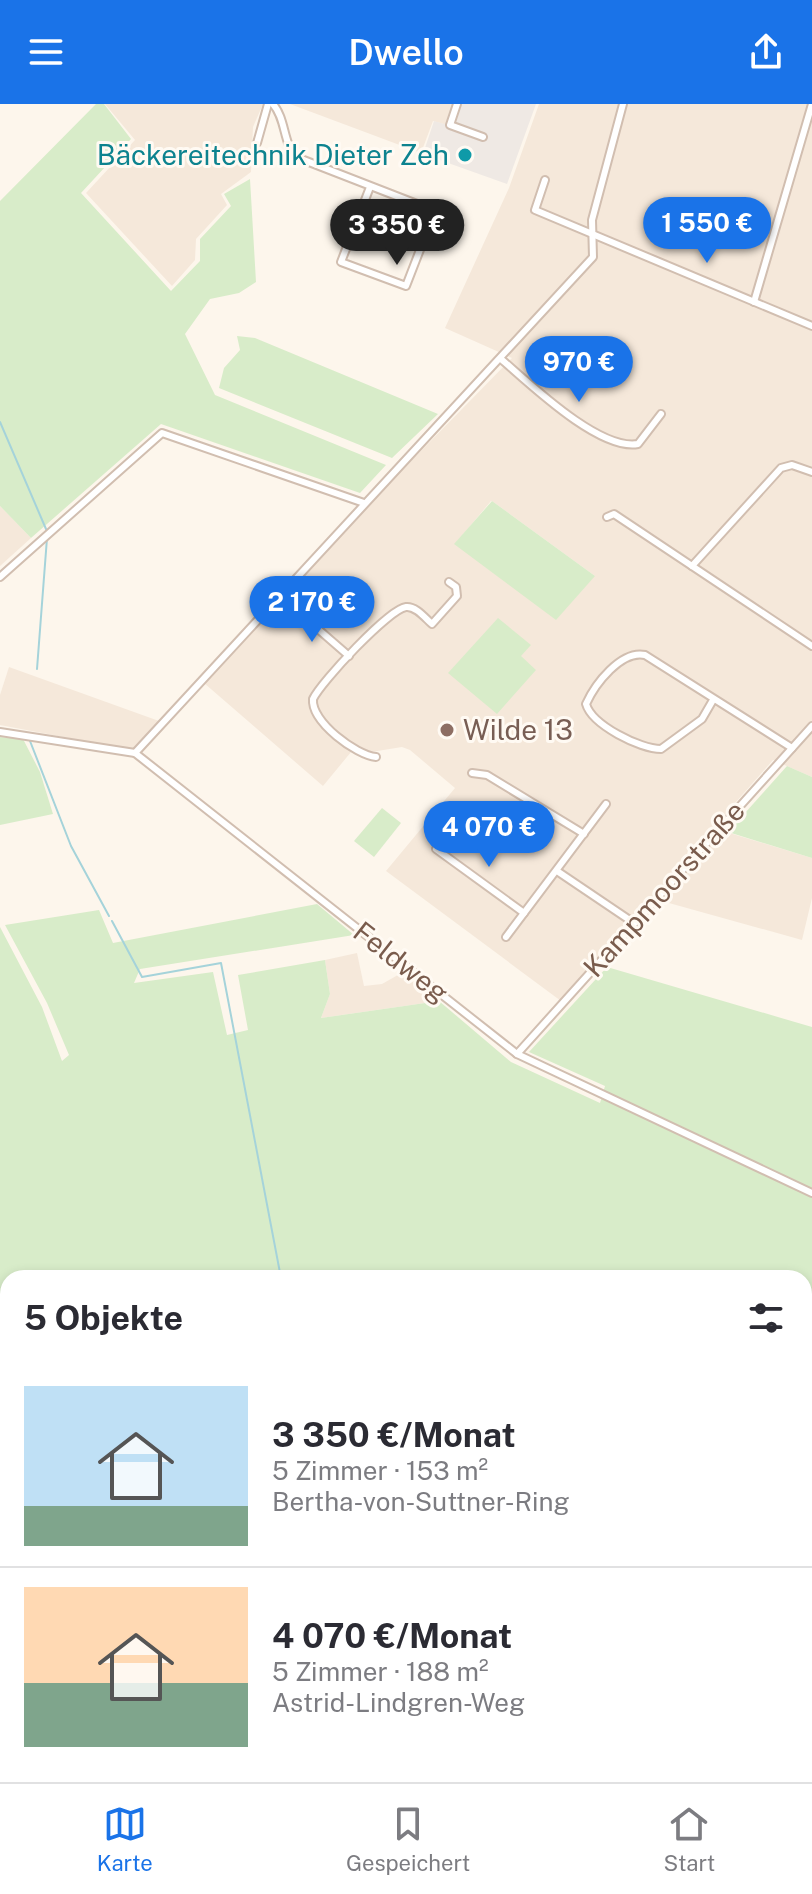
<!DOCTYPE html>
<html lang="de">
<meta charset="utf-8">
<style>
body{margin:0;font-family:"Public Sans",sans-serif;background:#f2f2f3;color:#2b2b33;height:100vh;display:flex;flex-direction:column;font-size:30px;white-space:nowrap}
*{box-sizing:border-box;margin:0}
p{font-size:26px;color:#7c7c81}
.icon{flex:none;width:44px;height:44px;fill:none;stroke:currentColor;stroke-width:2;stroke-linecap:round;stroke-linejoin:round}
.map{position:relative;flex:1;overflow:hidden}
.details{position:absolute;left:0px;top:1166px;width:812px;height:512px;display:flex;flex-direction:column;background:#fff;border-radius:24px 24px 0 0;box-shadow:0 4px 12px #0003}
.details>*{flex:none}
.price{position:absolute;translate:-50% -68px;padding:0 18px;border-radius:28px;background:#1a73e8;color:#fff;font-size:26px;line-height:52px;filter:drop-shadow(0 2px 4px #0008)}
.price::after{content:'';position:absolute;left:50%;top:48px;width:24px;height:18px;margin-left:-12px;background:inherit;clip-path:polygon(0 0,100% 0,50% 100%)}
.price.on{background:#222;color:#fff}
ul{padding:0;list-style:none}
li{display:flex;align-items:center;gap:24px;height:200px;padding:0 24px}
li+li{border-top:2px solid #e1e1e2}
li span{display:grid;place-items:center;flex:none;width:224px;height:160px;border-radius:0px;color:#555}
li>.icon{margin-inline-start:auto}
span .icon{width:96px;height:96px;fill:#fffc;stroke-width:1}
li b{font-size:34px}
h2{display:flex;justify-content:space-between;align-items:center;height:96px;padding:0 24px;font-size:34px}
header{display:flex;justify-content:space-between;align-items:center;height:104px;padding:0 24px;background:#1a73e8;color:#fff;font-size:36px;font-weight:600}
.tab-bar{display:flex;justify-content:space-around;align-items:center;height:112px;border-top:2px solid #e1e1e2;background:#fff;font-size:22px;color:#7c7c81}
.tab-bar a{display:grid;justify-items:center;gap:4px}
.tab-bar .on{color:#1a73e8}
.map>svg:first-child{display:block}
</style>
<header><svg class="icon" aria-label="menu" viewBox="0 0 24 24"><path d="M4 6h16M4 12h16M4 18h16"/></svg>Dwello<svg class="icon" aria-label="share" viewBox="0 0 24 24"><path d="M12 15V3M7 8l5-5 5 5M5 13v7h14v-7"/></svg></header>
<div class="map">
<svg width="812" height="1678" viewBox="0 0 812 1678">
<rect width="100%" height="100%" fill="#fdf6ec"/>
<g fill="#f5e8da" fill-rule="evenodd">
<path d="M105,0h158l-10,23 -2,45 -30,22 6,11 -31,34 -1,21 -23,26 -86,-93 49,-53z"/>
<path d="M290,0h164l-7,21 -14,-4 -12,32z"/>
<path d="M539,0h273v673l-39,-17 -60,68 99,30v40l-10,42 -151,-42 -90,103 -175,-130 69,-83 -45,-38 -8,-3 -37,6 -9,-7 -33,40 -119,-103 163,-177 145,-148 -67,-30 64,-140zM491,397h1l103,75 -140,-32z"/>
<path d="M0,402l31,32 -31,28z"/>
<path d="M9,563l150,54 -27,29 -132,-25v-30z"/>
<path d="M357,849l7,33 18,-2 23,-13 34,30 -118,17 9,-24 -5,-34z"/>
</g>
<path fill="#efe9e4" d="M455,0h81l-29,80 -84,-30 11,-33 14,4z"/>
<g fill="#d8ecc9">
<path d="M96,0h8l27,35 -50,54 90,98 29,-30v-22l31,-33 -7,-12 26,-15 6,103 -17,11 -29,6 -25,35 30,61 171,70 -26,28 -199,-69 -130,114 -31,-32v-305z"/>
<path d="M237,232l18,2 183,76 -46,44 -173,-70 5,-20 16,-18z"/>
<path d="M492,397l103,75 -39,44 -102,-76z"/>
<path d="M498,514l33,27 -10,11 15,14 -39,44 -49,-41z"/>
<path d="M0,633l23,2 17,33 13,42 -53,11z"/>
<path d="M787,662l25,11v81l-84,-26z"/>
<path d="M382,704l19,15 -27,34 -20,-16z"/>
<path d="M317,800l37,31 -214,34 -6,14 79,-11 14,63 21,-5 -10,-55 87,-15 5,34 -9,24 118,-17 72,61 89,41 5,-17 -76,-34 78,-85 205,60v582l-8,5v-336h-796v260l-8,-2v-609l42,80 20,54 7,-6 -22,-52 -42,-78 94,-15 14,33z"/>
<path d="M804,1632l8,4v42h-290l-4,-8h286z"/>
<path d="M164,1670h214l-32,8h-183z"/>
</g>
<g fill="none" stroke-linecap="round" stroke-linejoin="round">
<g stroke="#a5d3da" stroke-width="2">
<path d="M0,318l46,107"/>
<path d="M37,565l10,-131"/>
<path d="M30,637l41,105 38,70"/>
<path d="M112,817l30,56 79,-14 60,315"/>
</g>
<defs>
<g id="minor">
<path d="M273,0c13,15 10,39 23,53l139,54 -29,75 -65,-24 29,-75"/>
<path d="M457,0l-7,21 33,12"/>
<path d="M257,39l11,-39"/>
<path d="M545,76l-10,30 277,116"/>
<path d="M754,198l58,-198"/>
<path d="M501,255c28,24 98,92 137,85l23,-30"/>
<path d="M607,413l7,-3 198,132"/>
<path d="M692,462l89,-98 11,-3 20,7"/>
<path d="M0,473l162,-144 202,70"/>
<path d="M280,492l69,60"/>
<path d="M713,596l-11,19 -41,30c-21,0 -69,-24 -75,-45 9,-20 35,-54 59,-49l147,93"/>
<path d="M0,628l135,21 382,301 295,139"/>
<path d="M135,649l458,-496 -1,-37 31,-116"/>
<path d="M376,653c-20,-2 -65,-35 -63,-58 8,-17 76,-90 93,-92 10,-1 19,11 26,17l25,-28 -1,-9 -7,-5"/>
<path d="M472,669l15,2 97,59"/>
<path d="M436,745l88,64"/>
<path d="M557,767l77,52"/>
<path d="M506,833l100,-133"/>
<path d="M517,950l295,-328"/>
</g>
<g id="primary">
<path d="M0,1436l8,2"/>
<path d="M507,1670l5,8"/>
</g>
</defs>
<use href="#minor" stroke="#d1beb0" stroke-width="10"/>
<use href="#primary" stroke="#dad1cd" stroke-width="13"/>
<use href="#minor" stroke="#fff" stroke-width="6"/>
<use href="#primary" stroke="#fbd9a5" stroke-width="9"/>
<defs>
<g id="rail">
<path d="M804,1515l8,-6"/>
<path d="M388,1678l32,-8"/>
</g>
</defs>
<use href="#rail" stroke="#b9a8c9" stroke-width="5"/>
<use href="#rail" stroke="#fffaf3" stroke-width="2" stroke-dasharray="6" stroke-linecap="butt"/>
</g>
<circle fill="#0f9aa8" stroke="#fffaf3" stroke-width="3" cx="465" cy="51" r="8"/>
<circle fill="#8d6e63" stroke="#fffaf3" stroke-width="3" cx="447" cy="626" r="8"/>
<g text-anchor="middle" stroke-width="6" stroke-linejoin="round" paint-order="stroke">
<g font-size="28" fill="#0d838f" stroke="#fffaf3" text-anchor="end">
<text x="449" y="61">Bäckereitechnik Dieter Zeh</text>
</g>
<g font-size="28" fill="#785e54" stroke="#fffaf3" text-anchor="start">
<text x="463" y="636">Wilde 13</text>
</g>
<g font-size="28" fill="#7a5c4d" stroke="#fffaf3">
<text transform="translate(664 785) rotate(-48)" y="10">Kampmoorstraße</text>
<text transform="translate(401 858) rotate(38)" y="10">Feldweg</text>
</g>
</g>
</svg>
<b class="price" style="left:707px;top:161px">1 550 €</b>
<b class="price on" style="left:397px;top:163px">3 350 €</b>
<b class="price" style="left:579px;top:300px">970 €</b>
<b class="price" style="left:312px;top:540px">2 170 €</b>
<b class="price" style="left:489px;top:765px">4 070 €</b>
<section class="details">
<h2>5 Objekte<svg class="icon" aria-label="filters" viewBox="0 0 24 24"><path d="M4 7h16M4 17h16"/><circle cx="9" cy="7" r="2"/><circle cx="15" cy="17" r="2"/></svg></h2>
<ul>
<li><span style="background:linear-gradient(#bfe0f5 75%,#7fa58c 0)"><svg class="icon" aria-label="home" viewBox="0 0 24 24"><path d="M3 11l9-7 9 7M6 9v11h12V9"/></svg></span><div><b>3 350 €/Monat</b><p>5 Zimmer · 153 m²</p><p>Bertha-von-Suttner-Ring</p></div></li>
<li><span style="background:linear-gradient(#ffd9b3 60%,#7fa58c 0)"><svg class="icon" aria-label="home" viewBox="0 0 24 24"><path d="M3 11l9-7 9 7M6 9v11h12V9"/></svg></span><div><b>4 070 €/Monat</b><p>5 Zimmer · 188 m²</p><p>Astrid-Lindgren-Weg</p></div></li>
</ul>
</section>
</div>
<nav class="tab-bar">
<a class="on"><svg class="icon" aria-label="map" viewBox="0 0 24 24"><path d="M3 6l6-2 6 2 6-2v14l-6 2-6-2-6 2zM9 4v14M15 6v14"/></svg>Karte</a>
<a><svg class="icon" aria-label="saved" viewBox="0 0 24 24"><path d="M7 4h10v16l-5-4-5 4z"/></svg>Gespeichert</a>
<a><svg class="icon" aria-label="home" viewBox="0 0 24 24"><path d="M3 11l9-7 9 7M6 9v11h12V9"/></svg>Start</a>
</nav>
